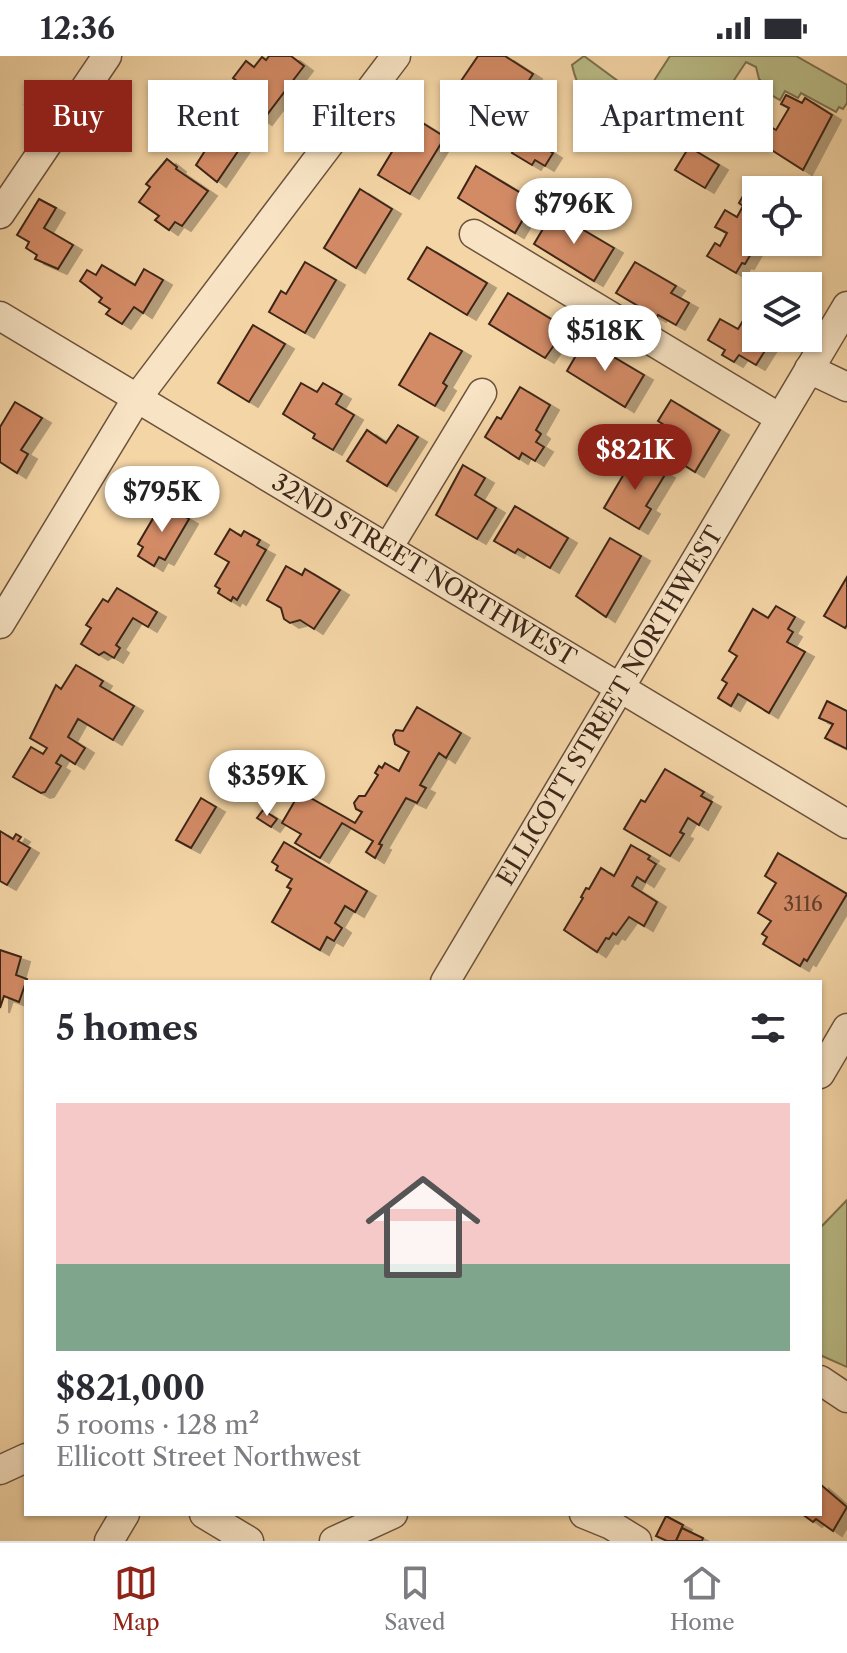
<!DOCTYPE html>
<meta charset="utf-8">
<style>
body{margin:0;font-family:"Libre Caslon Text",serif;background:#f2f2f3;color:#2b2b33;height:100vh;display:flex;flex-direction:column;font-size:30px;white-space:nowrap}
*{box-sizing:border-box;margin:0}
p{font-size:26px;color:#7c7c81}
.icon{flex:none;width:44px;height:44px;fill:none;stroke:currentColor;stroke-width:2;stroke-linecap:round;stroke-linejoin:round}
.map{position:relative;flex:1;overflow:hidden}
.details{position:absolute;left:24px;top:924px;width:798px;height:536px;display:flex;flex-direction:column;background:#fff;border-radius:0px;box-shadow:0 2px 6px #0004}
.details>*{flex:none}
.guide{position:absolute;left:24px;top:24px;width:800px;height:72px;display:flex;gap:16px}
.buttons{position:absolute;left:742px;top:120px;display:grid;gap:16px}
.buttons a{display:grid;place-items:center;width:80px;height:80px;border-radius:0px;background:#fff;box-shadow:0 2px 6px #0004;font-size:40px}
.price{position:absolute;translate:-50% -68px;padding:0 18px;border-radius:28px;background:#fff;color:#222;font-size:26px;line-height:52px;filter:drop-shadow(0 2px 4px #0008)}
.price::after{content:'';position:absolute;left:50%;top:48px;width:24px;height:18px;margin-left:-12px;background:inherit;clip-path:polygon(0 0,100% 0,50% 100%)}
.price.selected{background:#8f2418;color:#fff}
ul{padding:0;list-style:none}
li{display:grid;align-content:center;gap:16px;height:424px;padding:0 32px}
li span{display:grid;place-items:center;height:248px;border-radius:0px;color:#555}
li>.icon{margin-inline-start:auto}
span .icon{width:144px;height:144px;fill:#fffc;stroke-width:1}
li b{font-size:34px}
h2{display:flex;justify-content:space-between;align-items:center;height:96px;padding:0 32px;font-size:34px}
.pill{padding:0 28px;border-radius:0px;background:#fff;box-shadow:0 2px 6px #0004;font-size:28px;line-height:72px}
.pill.selected{background:#8f2418;color:#fff}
.status{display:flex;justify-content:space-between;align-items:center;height:56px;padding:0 40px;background:#fff;direction:ltr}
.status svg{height:22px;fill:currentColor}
.tab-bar{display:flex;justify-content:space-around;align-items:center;height:112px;border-top:2px solid #e1e1e2;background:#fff;font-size:22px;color:#7c7c81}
.tab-bar a{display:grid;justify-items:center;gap:4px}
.tab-bar .selected{color:#8f2418}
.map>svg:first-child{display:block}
</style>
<div class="status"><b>12:36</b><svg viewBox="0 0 49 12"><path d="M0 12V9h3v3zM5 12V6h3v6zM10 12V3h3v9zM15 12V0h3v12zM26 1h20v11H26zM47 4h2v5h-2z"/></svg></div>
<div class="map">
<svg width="847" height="1485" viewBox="0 0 847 1485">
<defs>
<filter id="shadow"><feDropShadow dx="9" dy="5" stdDeviation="0" flood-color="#0004"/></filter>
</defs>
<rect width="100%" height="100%" fill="#f4d5a6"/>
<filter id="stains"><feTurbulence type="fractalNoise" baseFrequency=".0025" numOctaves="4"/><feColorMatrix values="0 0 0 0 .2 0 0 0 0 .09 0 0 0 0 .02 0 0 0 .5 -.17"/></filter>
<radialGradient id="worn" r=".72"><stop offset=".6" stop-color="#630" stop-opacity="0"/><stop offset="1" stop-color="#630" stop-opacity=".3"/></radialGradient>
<g fill="#babd88" stroke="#7c7250" stroke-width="2">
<path d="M584,0l53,39 11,-5 22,-34h126l51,29v18l-4,6 -4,-2 -3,5 -35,-19 -3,5 -13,-7 -5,9 -12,-7 2,-4 -11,-10 -3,-12 -10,-5 -49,74 -18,6 -9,9c-47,-10 -87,-36 -98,-86z"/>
<path d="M847,1144v167l-27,-12v-127z"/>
</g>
<g fill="#d38b66" stroke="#3d2618" stroke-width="2" filter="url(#shadow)">
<path d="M269,0h22l13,10 -41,54 -31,-23 6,-8 4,3 3,-5 -12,-9 13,-17 8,6 8,-10 4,3z"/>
<path d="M478,0h27l28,18 -12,19 9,6 -14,22 -57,-37z"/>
<path d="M37,30l21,14 -12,18 -21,-14z"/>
<path d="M786,39l16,8 3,-5 27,17 -29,55 -44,-28 10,-16 7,4 13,-22 -8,-4z"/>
<path d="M219,61l28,21 -30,44 -21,-17 12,-19 -4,-2 8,-12 -2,-2z"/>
<path d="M413,61l32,20 -35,57 -32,-19z"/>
<path d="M524,76l21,12 -2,3 10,6 -8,13 -10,-6 -3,5 -20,-12z"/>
<path d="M689,91l30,18 -14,23 -30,-18z"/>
<path d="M167,103l10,8 -1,2 32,22 -26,35 -7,-4 -6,8 -14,-10 4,-4 -20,-14 11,-15 -4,-3z"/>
<path d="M476,110l58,35 -19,32 -57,-35z"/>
<path d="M360,133l32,20 -36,59 -32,-20z"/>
<path d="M747,133l9,5 2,48 -13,22 -3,-1 -6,10 -29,-17 8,-13 5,3 7,-13 -12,-6 10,-17 12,7 6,-11 -4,-3z"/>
<path d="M39,143l17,9 -12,20 29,17 -15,24 -23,-10 2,-4 -11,-7 3,-6 -12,-7z"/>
<path d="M553,156l61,36 -20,33 -60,-37z"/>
<path d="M427,191l60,36 -20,32 -59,-36z"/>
<path d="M305,206l31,18 -31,53 -36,-21 12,-21 5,3z"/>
<path d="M635,206l41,24 -5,7 18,10 -13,22 -18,-10 -1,2 -41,-24z"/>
<path d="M102,209l33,20 9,-16 19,11 -20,33 -9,-6 -12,17 -16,-10 4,-5 -11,-7 3,-4 -22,-17 7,-11 9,5z"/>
<path d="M508,237l58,35 -21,30 -56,-34z"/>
<path d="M750,253l6,3v26h17l-17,27 -17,-10 -5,7 -12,-7 3,-5 -17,-10 12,-21 18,10z"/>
<path d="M253,269l32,19 -36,58 -31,-19z"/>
<path d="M430,277l32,18 -19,32 4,3 -12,20 -36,-21z"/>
<path d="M585,284l59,35 -19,32 -58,-36z"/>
<path d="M301,327l16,9 6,-9 19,11 -6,10 18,11 -21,35 -20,-12 2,-4 -32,-20z"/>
<path d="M520,331l30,18 -14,25 5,4 -5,8 8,5 -9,14 -13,-8 -3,6 -34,-22 12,-20 4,2z"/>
<path d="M671,344l49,30 -25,42 -32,-20 12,-20 -17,-11z"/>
<path d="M15,346l27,16 -21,32 7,4 -11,19 -17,-11v-35z"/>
<path d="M398,369l20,12 -31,49 -40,-25 20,-31 19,13z"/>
<path d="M635,399l31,18 -20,33 5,3 -12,20 -35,-21z"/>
<path d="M463,409l22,13 -10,17 21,13 -19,31 -41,-24z"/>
<path d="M162,447l27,16 -24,41 -6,-3 -5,9 -16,-10 5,-9 -5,-3z"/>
<path d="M515,450l53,32 -18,30 -32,-19 -3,4 -21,-12z"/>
<path d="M230,473l11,7 3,-5 16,9 -3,5 9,5 -29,50 -4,-3 -2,4 -13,-8 2,-4 -5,-3 14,-24 -14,-8z"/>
<path d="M610,482l31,18 -35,61 -30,-21z"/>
<path d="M286,510l16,9 3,-6 35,21 -26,39 -14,-9 -10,3 -6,-4 -3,-11 -14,-8z"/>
<path d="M847,521v48l-2,3 -21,-12z"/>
<path d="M117,532l40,24 -9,15 -15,-9 -17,27 4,3 -6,10 -10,-6 -5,3 -18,-11 10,-16 -5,-3 17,-26 5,3z"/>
<path d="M776,550l19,11 -7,12 5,3 -6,10 18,10 -36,61 -31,-19 -7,12 -13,-8 9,-15 -5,-3 15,-24 -8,-5 24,-42 15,9z"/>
<path d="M76,609l27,16 -3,5 34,20 -21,34 -35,-21 -10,18 17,11 -10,16 -14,-9 -5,8 5,3 -16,26 -4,1 -28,-16 18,-30 12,7 4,-6 -17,-10 26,-53 5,4z"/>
<path d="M827,645l20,10v38l-22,-11 8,-14 -14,-6z"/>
<path d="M417,651l44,26 -15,25 -7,-5 -19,32 6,3 -9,15 -11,-5 -27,46 3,1 -7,13 -9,-6 7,-11 -31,-18 -22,35 -25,-15 6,-9 -19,-11 18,-31 55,31 7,-11 -6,-3 -2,-6 5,-7h6l13,-21 -3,-2 4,-7 3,2 3,-5 14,8 10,-19 -14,-8 -2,-9 3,-5 7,1z"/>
<path d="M665,713l39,23 -3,4 11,6 -13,23 -11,-7 -8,14 4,2 -14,22 -46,-27 17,-29 4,2z"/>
<path d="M201,742l15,9 -25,41 -15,-8z"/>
<path d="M263,754l14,9 -6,8 -14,-9z"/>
<path d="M0,775l13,8 3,-5 5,3 -3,4 12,7 -23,37 -7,-4z"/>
<path d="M284,786l83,49 -12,21 -10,-6 -10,17 7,5 -8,13 -7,-4 -7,13 -48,-28 19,-33 -4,-2 5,-8 -16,-9 2,-4 -6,-4z"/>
<path d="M631,789l19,11 -2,3 8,5 -11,18 -8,-5 -5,9 25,16 -13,24 -15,-9 -13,18 -3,-2 -4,6 -3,-1 -9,14 -33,-22 19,-32 -2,-1 5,-9 3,1 12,-21 13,8z"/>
<path d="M778,797l69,41 -40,67 -3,-2 -4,7 -37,-22 4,-7 -5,-3 9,-13 -13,-8 18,-30 -11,-7z"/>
<path d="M0,894l21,7 -5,18 11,4 -8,23 -15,-6 -4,12z"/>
<path d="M820,1428l27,23 -14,24 -17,-12 -3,3 -11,-8h18z"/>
<path d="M666,1460l17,9 -7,16h-9l-11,-5z"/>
<path d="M682,1472l21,10 -1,3h-26z"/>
</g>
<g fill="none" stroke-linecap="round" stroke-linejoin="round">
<defs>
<g id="minor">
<path d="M0,158l107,-158"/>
<path d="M474,178l306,184"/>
<path d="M0,260l847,508"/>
<path d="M809,313l38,18"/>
<path d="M388,492l94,-155"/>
<path d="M0,568l137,-226 259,-342"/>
<path d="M445,926l402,-676"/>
<path d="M820,1018l27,-46"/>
<path d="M820,1324l27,18"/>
<path d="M0,1414l26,-12"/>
<path d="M204,1458l45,27"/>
<path d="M584,1458l27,11 26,16"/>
<path d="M109,1485l16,-27"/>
<path d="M334,1485l59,-27"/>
</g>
</defs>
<use href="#minor" stroke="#6b523c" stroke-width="31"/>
<use href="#minor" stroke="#f8e4c5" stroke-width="28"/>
</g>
<g text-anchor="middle" stroke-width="6" stroke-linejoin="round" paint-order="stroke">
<g font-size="20" fill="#623f2c">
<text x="803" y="855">3116</text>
</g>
<g font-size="24" fill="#3d2618" stroke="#f8e4c5">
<text transform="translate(424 514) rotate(31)" y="8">32ND STREET NORTHWEST</text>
<text transform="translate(610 650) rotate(-59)" y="8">ELLICOTT STREET NORTHWEST</text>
</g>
</g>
<rect width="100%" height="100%" filter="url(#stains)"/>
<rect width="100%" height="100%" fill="url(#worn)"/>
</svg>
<div class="buttons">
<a><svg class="icon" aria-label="locate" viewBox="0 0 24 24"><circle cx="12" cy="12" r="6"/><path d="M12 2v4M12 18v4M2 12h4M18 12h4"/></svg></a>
<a><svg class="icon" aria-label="layers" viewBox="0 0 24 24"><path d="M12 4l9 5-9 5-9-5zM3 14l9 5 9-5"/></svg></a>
</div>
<b class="price" style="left:574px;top:190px">$796K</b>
<b class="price" style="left:605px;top:317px">$518K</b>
<b class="price selected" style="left:635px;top:436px">$821K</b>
<b class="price" style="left:162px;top:478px">$795K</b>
<b class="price" style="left:267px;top:762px">$359K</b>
<div class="guide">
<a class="pill selected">Buy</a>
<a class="pill">Rent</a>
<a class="pill">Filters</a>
<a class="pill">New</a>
<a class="pill">Apartment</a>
</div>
<section class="details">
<h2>5 homes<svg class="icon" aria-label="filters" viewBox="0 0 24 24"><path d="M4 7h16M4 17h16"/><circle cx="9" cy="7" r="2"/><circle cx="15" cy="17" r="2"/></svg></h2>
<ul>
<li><span style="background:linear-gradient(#f6c9c9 65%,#7fa58c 0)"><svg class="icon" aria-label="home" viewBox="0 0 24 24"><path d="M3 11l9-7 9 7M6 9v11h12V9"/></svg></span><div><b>$821,000</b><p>5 rooms · 128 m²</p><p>Ellicott Street Northwest</p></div></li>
</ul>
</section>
</div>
<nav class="tab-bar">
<a class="selected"><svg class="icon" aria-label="map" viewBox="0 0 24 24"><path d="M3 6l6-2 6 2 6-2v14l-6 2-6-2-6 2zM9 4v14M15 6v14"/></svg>Map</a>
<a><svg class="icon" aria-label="saved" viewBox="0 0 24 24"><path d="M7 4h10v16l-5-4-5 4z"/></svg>Saved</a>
<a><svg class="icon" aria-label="home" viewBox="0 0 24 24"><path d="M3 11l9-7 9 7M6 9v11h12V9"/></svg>Home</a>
</nav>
